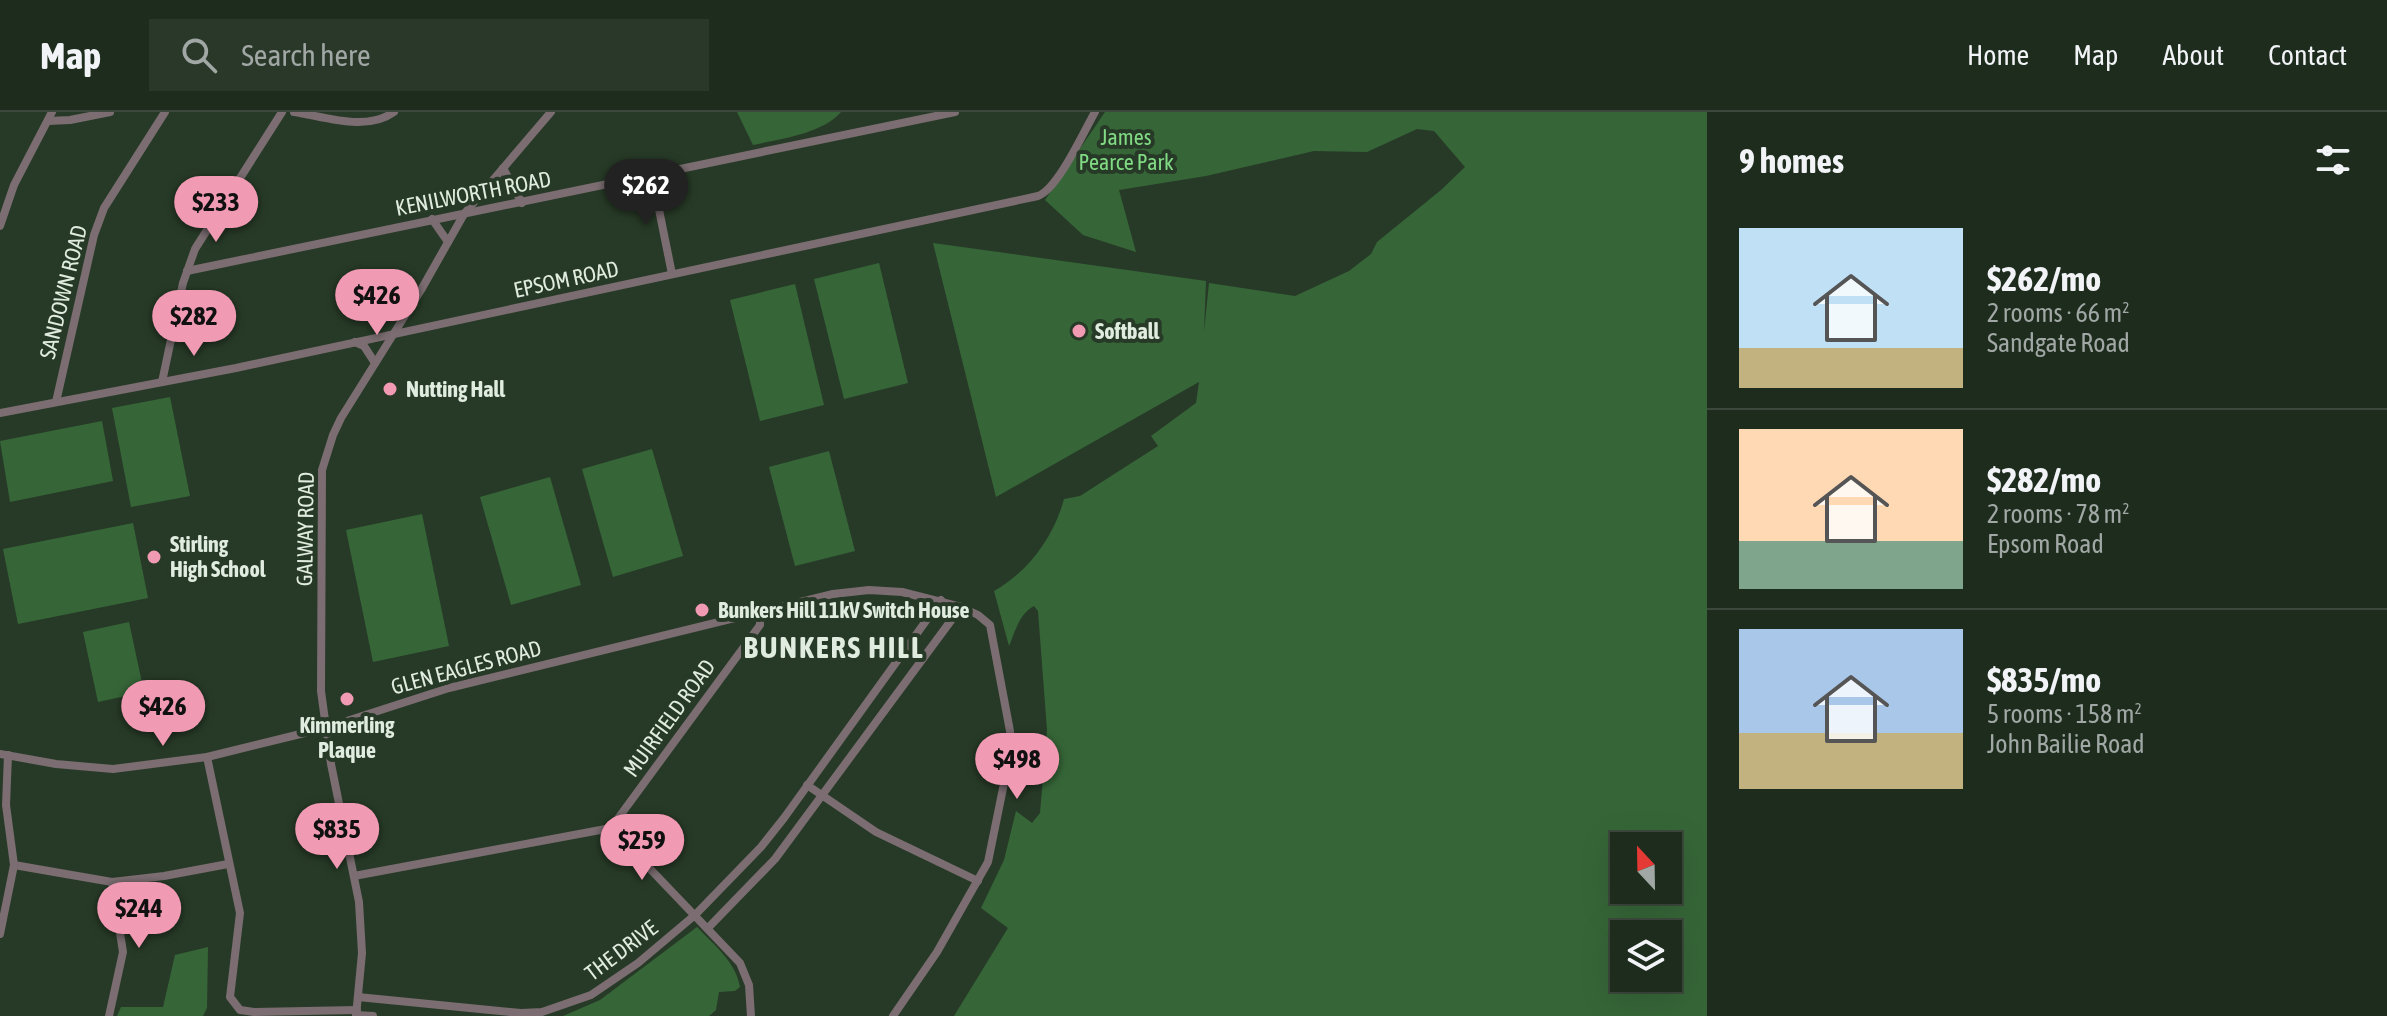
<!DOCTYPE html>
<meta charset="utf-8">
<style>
body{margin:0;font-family:"Asap Condensed",sans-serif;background:#2a382a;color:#f1f3f6;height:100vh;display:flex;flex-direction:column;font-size:30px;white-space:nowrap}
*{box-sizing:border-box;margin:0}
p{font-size:26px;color:#a0a7a4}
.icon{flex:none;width:44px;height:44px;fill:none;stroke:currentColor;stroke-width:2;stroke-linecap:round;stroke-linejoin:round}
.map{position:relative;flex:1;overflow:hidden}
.side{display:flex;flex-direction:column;background:#1d2c1d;width:680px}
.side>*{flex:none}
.needle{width:52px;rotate:338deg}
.buttons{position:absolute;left:1610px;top:720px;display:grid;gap:16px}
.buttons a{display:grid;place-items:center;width:72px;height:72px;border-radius:0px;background:#1d2c1d;box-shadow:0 8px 32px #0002,0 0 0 2px #3b483b;font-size:40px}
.price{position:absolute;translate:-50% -68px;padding:0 18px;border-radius:28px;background:#f19ab3;color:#111;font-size:26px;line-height:52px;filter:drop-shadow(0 2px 4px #0008)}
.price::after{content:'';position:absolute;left:50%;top:48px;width:24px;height:18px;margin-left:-12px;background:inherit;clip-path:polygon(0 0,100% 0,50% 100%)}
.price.current{background:#222;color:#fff}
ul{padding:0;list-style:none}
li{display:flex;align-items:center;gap:24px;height:200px;padding:0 32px}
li+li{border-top:2px solid #3b483b}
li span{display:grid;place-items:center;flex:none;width:224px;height:160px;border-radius:0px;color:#555}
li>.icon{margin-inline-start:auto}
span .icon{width:96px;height:96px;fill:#fffc;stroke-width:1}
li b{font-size:34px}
h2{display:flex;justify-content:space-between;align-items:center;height:96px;padding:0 32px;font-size:34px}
header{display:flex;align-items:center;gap:48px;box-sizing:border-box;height:112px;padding:0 40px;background:#1d2c1d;border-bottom:2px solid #3b483b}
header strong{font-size:38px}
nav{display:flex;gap:44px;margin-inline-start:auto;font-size:28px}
.search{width:560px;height:72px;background:#2a382a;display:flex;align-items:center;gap:20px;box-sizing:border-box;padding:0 28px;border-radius:0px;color:#a0a7a4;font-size:30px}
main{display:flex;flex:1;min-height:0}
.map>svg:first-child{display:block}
</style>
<header>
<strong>Map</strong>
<div class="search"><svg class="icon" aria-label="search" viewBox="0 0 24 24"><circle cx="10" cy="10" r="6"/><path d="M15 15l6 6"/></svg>Search here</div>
<nav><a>Home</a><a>Map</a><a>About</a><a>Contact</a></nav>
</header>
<main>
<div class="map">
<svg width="1707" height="904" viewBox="0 0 1707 904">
<rect width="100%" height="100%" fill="#273a27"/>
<g fill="#366638" fill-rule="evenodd">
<path d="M737,0h104c-19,22 -61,27 -88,33z"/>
<path d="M1105,0h602v904h-753l54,-88 -27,-20 23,-48 12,-49 16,12 8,-10 7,-83 -9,-119 -4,-5c-15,8 -19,26 -25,40l-15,-55c34,-19 60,-54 70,-92l16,-3 78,-50 -7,-10 45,-33 3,-21 -203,115 -63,-254 273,38 -2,51 5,-49 86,13 54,-25 22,-17 6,-12 64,-52 24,-23 -31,-36 -17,-2 -50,23 -53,-1 -108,25 -87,14 17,62 -53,-17 -38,-35zM1624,734h44v44h-44zM1624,822h44v44h-44z"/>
<path d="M879,151l29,120 -64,16 -30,-120z"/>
<path d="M795,172l29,121 -64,16 -30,-121z"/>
<path d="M170,285l20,99 -59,11 -19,-99z"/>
<path d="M102,309l11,60 -103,21 -10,-61z"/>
<path d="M652,337l31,107 -70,21 -31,-108z"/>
<path d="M829,339l26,100 -60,15 -26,-99z"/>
<path d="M550,365l31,108 -70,20 -31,-108z"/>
<path d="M422,402l27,132 -76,16 -27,-132z"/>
<path d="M133,411l15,75 -130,26 -15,-75z"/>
<path d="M129,510l15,70 -46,10 -15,-70z"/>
<path d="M697,815c17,18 39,35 43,60l-5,4 -16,1 -3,18 -7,6h-146l37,-16z"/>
<path d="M208,835l-1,61 -4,8h-86l4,-9h42l12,-52z"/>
</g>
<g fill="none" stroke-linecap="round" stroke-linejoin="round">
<g stroke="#7b6d71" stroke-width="8">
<path d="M294,0c32,5 72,20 100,0"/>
<path d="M48,9l22,-1 40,-8"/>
<path d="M503,56l19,35"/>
<path d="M652,63l20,99"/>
<path d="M432,107l16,23"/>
<path d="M0,114l14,-41 38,-73"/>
<path d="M187,159l768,-159"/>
<path d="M355,230l9,4 11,17"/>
<path d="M162,270l21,-99 12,-34 87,-137"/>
<path d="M56,290l38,-167 10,-27 61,-96"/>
<path d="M0,301l236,-45 802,-172c20,-7 46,-65 57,-84"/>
<path d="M0,642l56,10 57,5 94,-12 118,-29 124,-40 384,-94 36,-4 33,2 59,15 17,8 12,10 20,106 1,18 -23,113 -51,90 -44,64"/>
<path d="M207,645l33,156 -10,84 10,13 14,2 103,-2"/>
<path d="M807,673l69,47 102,49"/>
<path d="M611,716l129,135 9,22 2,31"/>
<path d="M14,753l98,17 52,-6 64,-12"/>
<path d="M354,764l257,-48 149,-203v-15"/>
<path d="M708,816l67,-69 186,-252"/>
<path d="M0,822l14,-69 -8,-60 2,-50"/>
<path d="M358,885l163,16 21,-1 49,-17 47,-32 57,-48 66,-68 23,-29 157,-218"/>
<path d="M356,903l17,1"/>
<path d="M109,904l14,-64 -11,-70"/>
<path d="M356,904l6,-63 -3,-51 -28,-138 -10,-73 1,-221 11,-35 8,-17 80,-128 43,-76 87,-102"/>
</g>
</g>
<g fill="#f19ab3" stroke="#273a27" stroke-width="3">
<circle cx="1079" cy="219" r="8"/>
<circle cx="390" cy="277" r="8"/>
<circle cx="154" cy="445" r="8"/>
<circle cx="702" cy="498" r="8"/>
<circle cx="347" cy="587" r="8"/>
</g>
<g text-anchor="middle" stroke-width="8" stroke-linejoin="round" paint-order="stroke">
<g font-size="22" fill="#81da84" stroke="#273a27">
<text x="1126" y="33">James<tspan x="1126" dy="25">Pearce Park</tspan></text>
</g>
<g font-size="22" fill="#e0ecdf" stroke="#273a27">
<text transform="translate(473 81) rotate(-11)" y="8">KENILWORTH ROAD</text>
<text transform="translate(566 167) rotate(-12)" y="8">EPSOM ROAD</text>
<text transform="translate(63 180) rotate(-76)" y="8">SANDOWN ROAD</text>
<text transform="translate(305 417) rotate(-89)" y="8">GALWAY ROAD</text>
<text transform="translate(466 555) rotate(-15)" y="8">GLEN EAGLES ROAD</text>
<text transform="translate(669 606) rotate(-54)" y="8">MUIRFIELD ROAD</text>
<text transform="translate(621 838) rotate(-37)" y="8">THE DRIVE</text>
</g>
<g font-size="22" font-weight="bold" fill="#e0ecdf" stroke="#273a27" text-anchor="start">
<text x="1095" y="227">Softball</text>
<text x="406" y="285">Nutting Hall</text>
<text x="170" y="440">Stirling<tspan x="170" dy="25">High School</tspan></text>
<text x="718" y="506">Bunkers Hill 11kV Switch House</text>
<text x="347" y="621" text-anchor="middle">Kimmerling<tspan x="347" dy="25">Plaque</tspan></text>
</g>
<g font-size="30" font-weight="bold" letter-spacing="2" fill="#e0ecdf" stroke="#273a27">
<text x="834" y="546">BUNKERS HILL</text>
</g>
</g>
</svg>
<div class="buttons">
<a><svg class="needle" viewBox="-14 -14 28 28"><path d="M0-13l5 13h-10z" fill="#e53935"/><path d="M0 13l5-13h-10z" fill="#a0a7a4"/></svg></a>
<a><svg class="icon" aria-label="layers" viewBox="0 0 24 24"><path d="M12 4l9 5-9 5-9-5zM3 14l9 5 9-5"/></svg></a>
</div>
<b class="price current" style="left:646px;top:115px">$262</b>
<b class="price" style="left:216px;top:132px">$233</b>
<b class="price" style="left:377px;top:225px">$426</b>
<b class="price" style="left:194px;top:246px">$282</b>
<b class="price" style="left:163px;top:636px">$426</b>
<b class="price" style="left:1017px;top:689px">$498</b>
<b class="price" style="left:337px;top:759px">$835</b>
<b class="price" style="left:642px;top:770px">$259</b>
<b class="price" style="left:139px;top:838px">$244</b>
</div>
<section class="side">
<h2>9 homes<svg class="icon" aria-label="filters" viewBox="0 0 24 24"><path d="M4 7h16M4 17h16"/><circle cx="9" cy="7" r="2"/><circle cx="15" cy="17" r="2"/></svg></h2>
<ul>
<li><span style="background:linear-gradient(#bfe0f5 75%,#c2b280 0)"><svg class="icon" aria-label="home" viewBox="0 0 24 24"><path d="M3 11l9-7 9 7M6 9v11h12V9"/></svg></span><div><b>$262/mo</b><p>2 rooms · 66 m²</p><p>Sandgate Road</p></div></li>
<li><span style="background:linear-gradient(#ffd9b3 70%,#7fa58c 0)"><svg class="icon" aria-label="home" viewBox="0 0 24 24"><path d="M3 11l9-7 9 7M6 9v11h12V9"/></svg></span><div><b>$282/mo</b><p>2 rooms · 78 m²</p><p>Epsom Road</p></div></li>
<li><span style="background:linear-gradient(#a9c7e8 65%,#c2b280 0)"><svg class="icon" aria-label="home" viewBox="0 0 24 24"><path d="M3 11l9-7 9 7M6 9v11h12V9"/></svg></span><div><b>$835/mo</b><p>5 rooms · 158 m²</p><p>John Bailie Road</p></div></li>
</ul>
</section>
</main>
